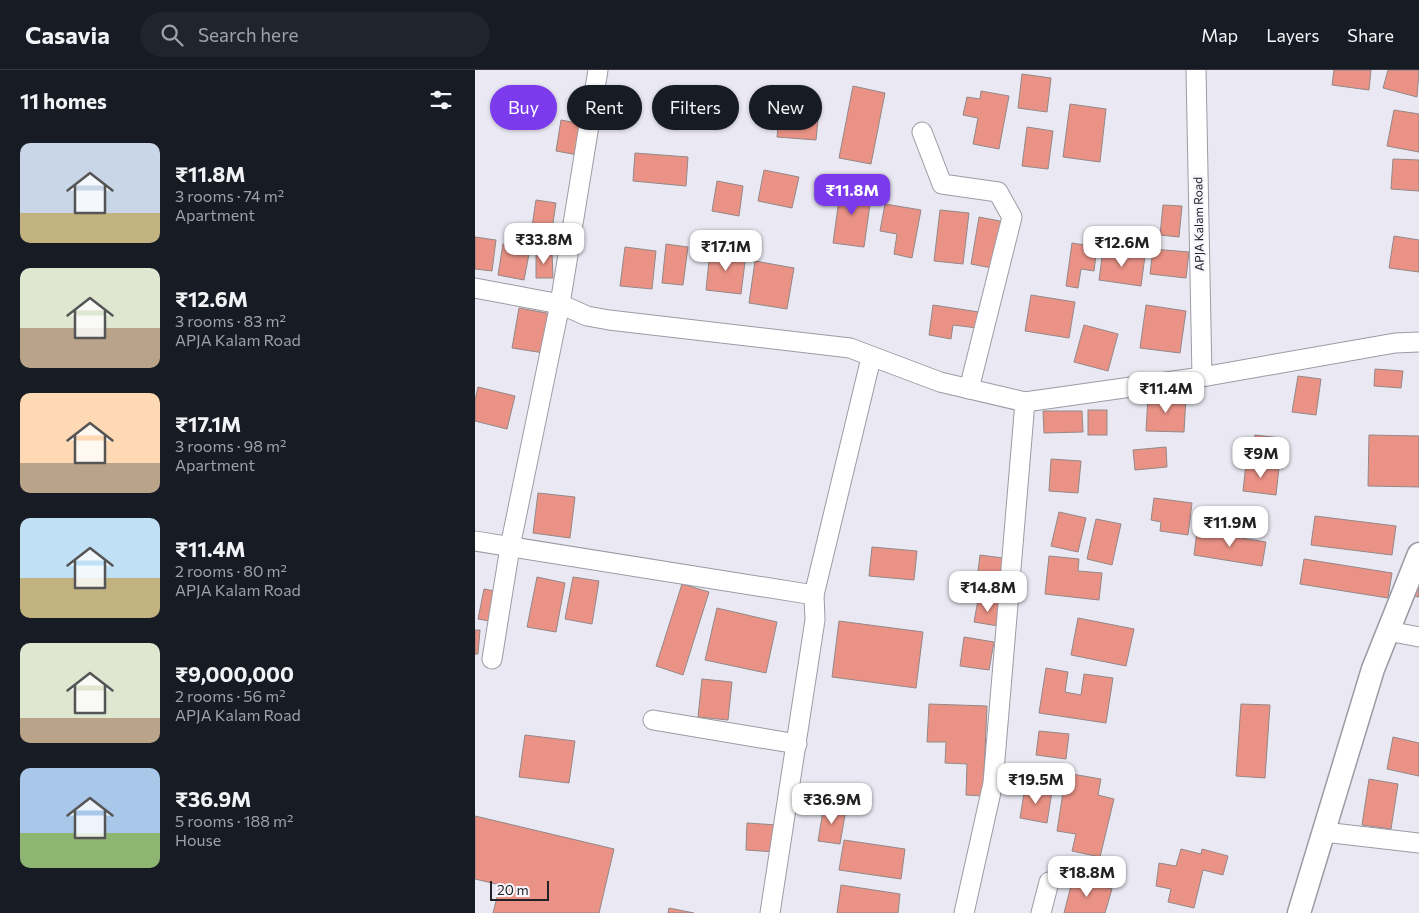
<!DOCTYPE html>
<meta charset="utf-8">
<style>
body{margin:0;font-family:Commissioner,sans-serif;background:#20242c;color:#f1f3f6;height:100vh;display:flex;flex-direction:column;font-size:19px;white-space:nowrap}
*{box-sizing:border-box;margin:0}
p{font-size:16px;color:#9ea1a6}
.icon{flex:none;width:28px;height:28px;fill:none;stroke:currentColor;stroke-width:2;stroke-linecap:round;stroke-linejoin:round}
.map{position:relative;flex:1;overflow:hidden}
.sheet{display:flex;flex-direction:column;background:#171b24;width:475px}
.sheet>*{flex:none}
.top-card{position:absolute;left:15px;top:15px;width:475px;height:45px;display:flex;gap:10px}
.scale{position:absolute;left:15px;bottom:12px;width:59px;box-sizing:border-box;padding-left:5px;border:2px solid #222125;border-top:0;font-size:14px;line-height:18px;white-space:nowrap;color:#222125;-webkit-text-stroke:4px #f7f6fe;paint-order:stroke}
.price{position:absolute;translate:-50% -42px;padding:0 11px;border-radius:10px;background:#fff;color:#222;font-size:16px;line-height:32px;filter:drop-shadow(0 1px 2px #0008)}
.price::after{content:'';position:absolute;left:50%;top:30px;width:15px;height:11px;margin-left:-8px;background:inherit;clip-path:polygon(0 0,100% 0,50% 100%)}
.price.current{background:#7c3aed;color:#fff}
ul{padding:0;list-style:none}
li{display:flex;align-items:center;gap:15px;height:125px;padding:0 20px}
li span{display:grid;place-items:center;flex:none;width:140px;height:100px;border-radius:10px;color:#555}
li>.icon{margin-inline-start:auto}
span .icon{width:60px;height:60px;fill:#fffc;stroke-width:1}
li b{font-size:21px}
h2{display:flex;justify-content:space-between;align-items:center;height:60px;padding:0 20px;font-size:21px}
.tag{padding:0 18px;border-radius:22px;background:#171b24;box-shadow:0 1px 4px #0004;font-size:18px;line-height:45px}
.tag.current{background:#7c3aed;color:#fff}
header{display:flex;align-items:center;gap:30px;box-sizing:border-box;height:70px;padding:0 25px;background:#171b24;border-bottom:1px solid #363941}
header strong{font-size:24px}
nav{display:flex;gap:28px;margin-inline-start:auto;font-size:18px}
.search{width:350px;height:45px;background:#20242c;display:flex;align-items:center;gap:12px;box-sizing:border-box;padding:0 18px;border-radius:28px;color:#9ea1a6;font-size:19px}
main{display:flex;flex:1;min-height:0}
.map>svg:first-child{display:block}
</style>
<header>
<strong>Casavia</strong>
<div class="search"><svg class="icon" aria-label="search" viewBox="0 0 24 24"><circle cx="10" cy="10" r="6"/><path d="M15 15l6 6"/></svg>Search here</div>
<nav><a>Map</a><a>Layers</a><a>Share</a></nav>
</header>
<main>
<section class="sheet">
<h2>11 homes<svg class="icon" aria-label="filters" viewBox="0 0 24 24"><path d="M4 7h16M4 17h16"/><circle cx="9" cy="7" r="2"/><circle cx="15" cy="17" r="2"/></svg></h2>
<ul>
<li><span style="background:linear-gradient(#c9d6e8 70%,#c2b280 0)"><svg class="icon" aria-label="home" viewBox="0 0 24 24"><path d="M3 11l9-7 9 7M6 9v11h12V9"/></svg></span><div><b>₹11.8M</b><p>3 rooms · 74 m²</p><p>Apartment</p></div></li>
<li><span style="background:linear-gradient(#dfe7d0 60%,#b9a48a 0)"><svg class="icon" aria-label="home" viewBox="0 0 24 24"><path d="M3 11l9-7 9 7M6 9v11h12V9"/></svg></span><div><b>₹12.6M</b><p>3 rooms · 83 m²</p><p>APJA Kalam Road</p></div></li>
<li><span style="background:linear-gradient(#ffd9b3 70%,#b9a48a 0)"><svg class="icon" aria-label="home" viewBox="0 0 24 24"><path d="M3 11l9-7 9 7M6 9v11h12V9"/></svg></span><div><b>₹17.1M</b><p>3 rooms · 98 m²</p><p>Apartment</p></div></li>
<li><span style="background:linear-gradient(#bfe0f5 60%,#c2b280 0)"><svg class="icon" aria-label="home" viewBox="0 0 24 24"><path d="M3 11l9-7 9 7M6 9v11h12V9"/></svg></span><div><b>₹11.4M</b><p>2 rooms · 80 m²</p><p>APJA Kalam Road</p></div></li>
<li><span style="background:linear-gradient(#dfe7d0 75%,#b9a48a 0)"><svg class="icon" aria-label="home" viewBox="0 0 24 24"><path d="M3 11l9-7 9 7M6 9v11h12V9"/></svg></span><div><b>₹9,000,000</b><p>2 rooms · 56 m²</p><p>APJA Kalam Road</p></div></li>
<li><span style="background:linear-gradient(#a9c7e8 65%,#8fb573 0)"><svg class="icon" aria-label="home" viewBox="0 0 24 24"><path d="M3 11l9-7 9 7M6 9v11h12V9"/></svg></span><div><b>₹36.9M</b><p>5 rooms · 188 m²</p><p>House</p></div></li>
</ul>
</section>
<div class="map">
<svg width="944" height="843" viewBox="0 0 944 843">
<rect width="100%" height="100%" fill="#eae9f3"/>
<g fill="#ea9286" stroke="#938887">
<path d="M859,0h37l-2,20 -37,-5z"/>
<path d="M913,0h31l-2,27 -34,-9z"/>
<path d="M547,4l29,4 -4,34 -29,-4z"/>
<path d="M378,16l32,7 -14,71 -32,-6z"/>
<path d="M506,21l28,5 -10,53 -26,-5 5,-26 -15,-3 4,-18 13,2z"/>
<path d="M306,26l39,4 -4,40 -39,-3z"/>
<path d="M595,34l36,5 -6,53 -37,-5z"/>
<path d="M919,40l25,4v38l-32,-6z"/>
<path d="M86,50l22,4 -5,31 -22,-4z"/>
<path d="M552,57l26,4 -5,38 -26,-3z"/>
<path d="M160,83l53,4 -2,29 -53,-5z"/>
<path d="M918,89l26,1v31l-28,-2z"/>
<path d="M289,100l35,7 -7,31 -34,-7z"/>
<path d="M242,111l26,5 -4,30 -27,-5z"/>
<path d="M366,115l31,5 -8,57 -31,-4z"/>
<path d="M61,130l20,3 -5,33 -20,-3z"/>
<path d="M410,134l36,6 -9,48 -18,-4 3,-20 -17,-3z"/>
<path d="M688,135l19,1 -3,31 -19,-2z"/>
<path d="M465,140l29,3 -6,51 -29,-3z"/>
<path d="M504,147l26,5 -8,47 -26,-5z"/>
<path d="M919,166l25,4v32l-30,-4z"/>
<path d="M0,167l21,3 -4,31 -17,-2z"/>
<path d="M597,173l25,4 -3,24 -13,-2 -3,19 -12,-2z"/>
<path d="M28,174l27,5 -6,31 -26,-5z"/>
<path d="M191,174l22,3 -5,38 -21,-2z"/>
<path d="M150,177l31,4 -4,38 -32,-3z"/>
<path d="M678,179l36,3 -3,26 -36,-4z"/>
<path d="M628,180l42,6 -4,30 -42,-6z"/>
<path d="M61,181h16l1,27h-17z"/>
<path d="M235,181l36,3 -5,40 -35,-4z"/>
<path d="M280,191l39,7 -7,41 -38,-6z"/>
<path d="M556,225l44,7 -6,36 -44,-7z"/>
<path d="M458,235l46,7 -2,16 -24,-3 -2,14 -22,-4z"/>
<path d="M671,235l40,6 -6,42 -40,-5z"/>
<path d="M44,238l33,6 -8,39 -32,-5z"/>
<path d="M609,255l34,9 -10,37 -34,-9z"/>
<path d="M900,299l28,2 -2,17 -27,-2z"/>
<path d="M823,306l23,3 -5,36 -24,-3z"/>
<path d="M3,317l37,9 -8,33 -32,-8v-21z"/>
<path d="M673,326l38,1 -2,35 -38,-1z"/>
<rect x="613" y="340" width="19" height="25"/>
<path d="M568,341h39l1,21 -39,1z"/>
<path d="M780,365l26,3 -2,22 -26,-3z"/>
<path d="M894,365l50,1v51l-51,-1z"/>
<path d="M691,377l1,20 -32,3 -2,-20z"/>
<path d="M576,389l30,2 -3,32 -29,-2z"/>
<path d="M771,394l33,4 -3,27 -33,-4z"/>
<path d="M63,423l37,4 -5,41 -37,-5z"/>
<path d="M679,428l38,5 -4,32 -28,-4 1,-9 -10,-2z"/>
<path d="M584,442l27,6 -8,34 -27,-6z"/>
<path d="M840,446l81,10 -4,29 -81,-10z"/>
<path d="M621,449l25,5 -9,41 -25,-6z"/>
<path d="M722,461l69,11 -4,24 -68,-11z"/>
<path d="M397,477l45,4 -3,29 -45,-4z"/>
<path d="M505,485l23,3 -3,24 -23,-3z"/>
<path d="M574,486l30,3 -1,12 24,2 -3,27 -54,-6z"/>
<path d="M829,489l88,14 -4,25 -88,-14z"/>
<path d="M944,502v25l-7,-1z"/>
<path d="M62,507l28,6 -9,49 -29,-5z"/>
<path d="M98,507l26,4 -7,43 -27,-5z"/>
<path d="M207,514l27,8 -26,83 -27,-9z"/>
<path d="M9,519l11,2 -6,30 -11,-2z"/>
<path d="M503,530l23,3 -3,23 -24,-4z"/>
<path d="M242,538l60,14 -11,51 -61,-13z"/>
<path d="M603,548l56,11 -8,37 -55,-11z"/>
<path d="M364,551l84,11 -7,56 -84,-11z"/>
<path d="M0,560h5l-2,24h-3z"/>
<path d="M489,567l30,5 -5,28 -29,-4z"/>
<path d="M571,598l22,4 -3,20 16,3 3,-21 29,4 -7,45 -67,-10z"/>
<path d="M227,609l30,3 -4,38 -30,-3z"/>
<path d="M454,634l58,2 -4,90 -17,-1 1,-31 -22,-1 1,-21h-19z"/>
<path d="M766,634l29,1 -5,73 -29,-2z"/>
<path d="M564,661l30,3 -3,25 -30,-4z"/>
<path d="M50,665l50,6 -6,42 -50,-6z"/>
<path d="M918,667l26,6v33l-32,-7z"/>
<path d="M591,703l35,6 -3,16 16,4 -14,58 -28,-6 4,-17 -19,-3z"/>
<path d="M894,709l29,5 -7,45 -29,-4z"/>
<path d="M550,717l27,4 -5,32 -27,-5z"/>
<path d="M349,735l22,4 -6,35 -22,-3z"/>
<path d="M0,746l139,33 -15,64h-106l7,-28 -25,-6z"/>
<path d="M272,753l30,2 -1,27 -30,-2z"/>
<path d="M369,770l61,9 -4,30 -62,-9z"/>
<path d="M706,779l20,5 1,-5 26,7 -5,19 -20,-5 -9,38 -26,-6 3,-13 -15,-3 3,-23 17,3z"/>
<path d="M598,808l39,11 -7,24h-41z"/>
<path d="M366,815l59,9 -2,19h-61z"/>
<path d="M194,838l25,5h-26z"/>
</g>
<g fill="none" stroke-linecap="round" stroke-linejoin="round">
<defs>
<g id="minor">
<path d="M721,0l6,307"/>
<path d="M447,62l20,52 56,8 14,25 -43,172"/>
<path d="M0,218l85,16 27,12 22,4 241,28 90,34 85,20 177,-25 193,-34 24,-1"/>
<path d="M0,471l339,54"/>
<path d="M913,561l31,6"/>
<path d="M17,589l18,-112 50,-243 38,-234"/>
<path d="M178,650l144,24"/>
<path d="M849,762l95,11"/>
<path d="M295,843l45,-293 -1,-25 57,-237"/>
<path d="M489,843l29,-130 32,-381"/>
<path d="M566,843l8,-31"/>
</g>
<path id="tertiary" d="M824,843l74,-244 46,-115"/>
</defs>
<use href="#minor" stroke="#9c9ba4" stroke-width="21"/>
<use href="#tertiary" stroke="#9c9ba4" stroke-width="25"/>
<use href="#minor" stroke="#fff" stroke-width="19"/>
<use href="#tertiary" stroke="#fff" stroke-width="22"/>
</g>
<g text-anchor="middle" stroke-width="4.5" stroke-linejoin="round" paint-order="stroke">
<g font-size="12" fill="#222125" stroke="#f7f6fe">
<text transform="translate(724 154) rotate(-91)" y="4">APJA Kalam Road</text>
</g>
</g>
</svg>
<div class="scale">20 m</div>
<b class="price current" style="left:377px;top:146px">₹11.8M</b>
<b class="price" style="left:69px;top:195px">₹33.8M</b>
<b class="price" style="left:647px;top:198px">₹12.6M</b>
<b class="price" style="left:251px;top:202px">₹17.1M</b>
<b class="price" style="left:691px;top:344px">₹11.4M</b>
<b class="price" style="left:786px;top:409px">₹9M</b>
<b class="price" style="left:755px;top:478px">₹11.9M</b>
<b class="price" style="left:513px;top:543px">₹14.8M</b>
<b class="price" style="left:561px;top:735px">₹19.5M</b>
<b class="price" style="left:357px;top:755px">₹36.9M</b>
<b class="price" style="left:612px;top:828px">₹18.8M</b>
<div class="top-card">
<a class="tag current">Buy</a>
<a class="tag">Rent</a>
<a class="tag">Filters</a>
<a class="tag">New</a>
</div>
</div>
</main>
